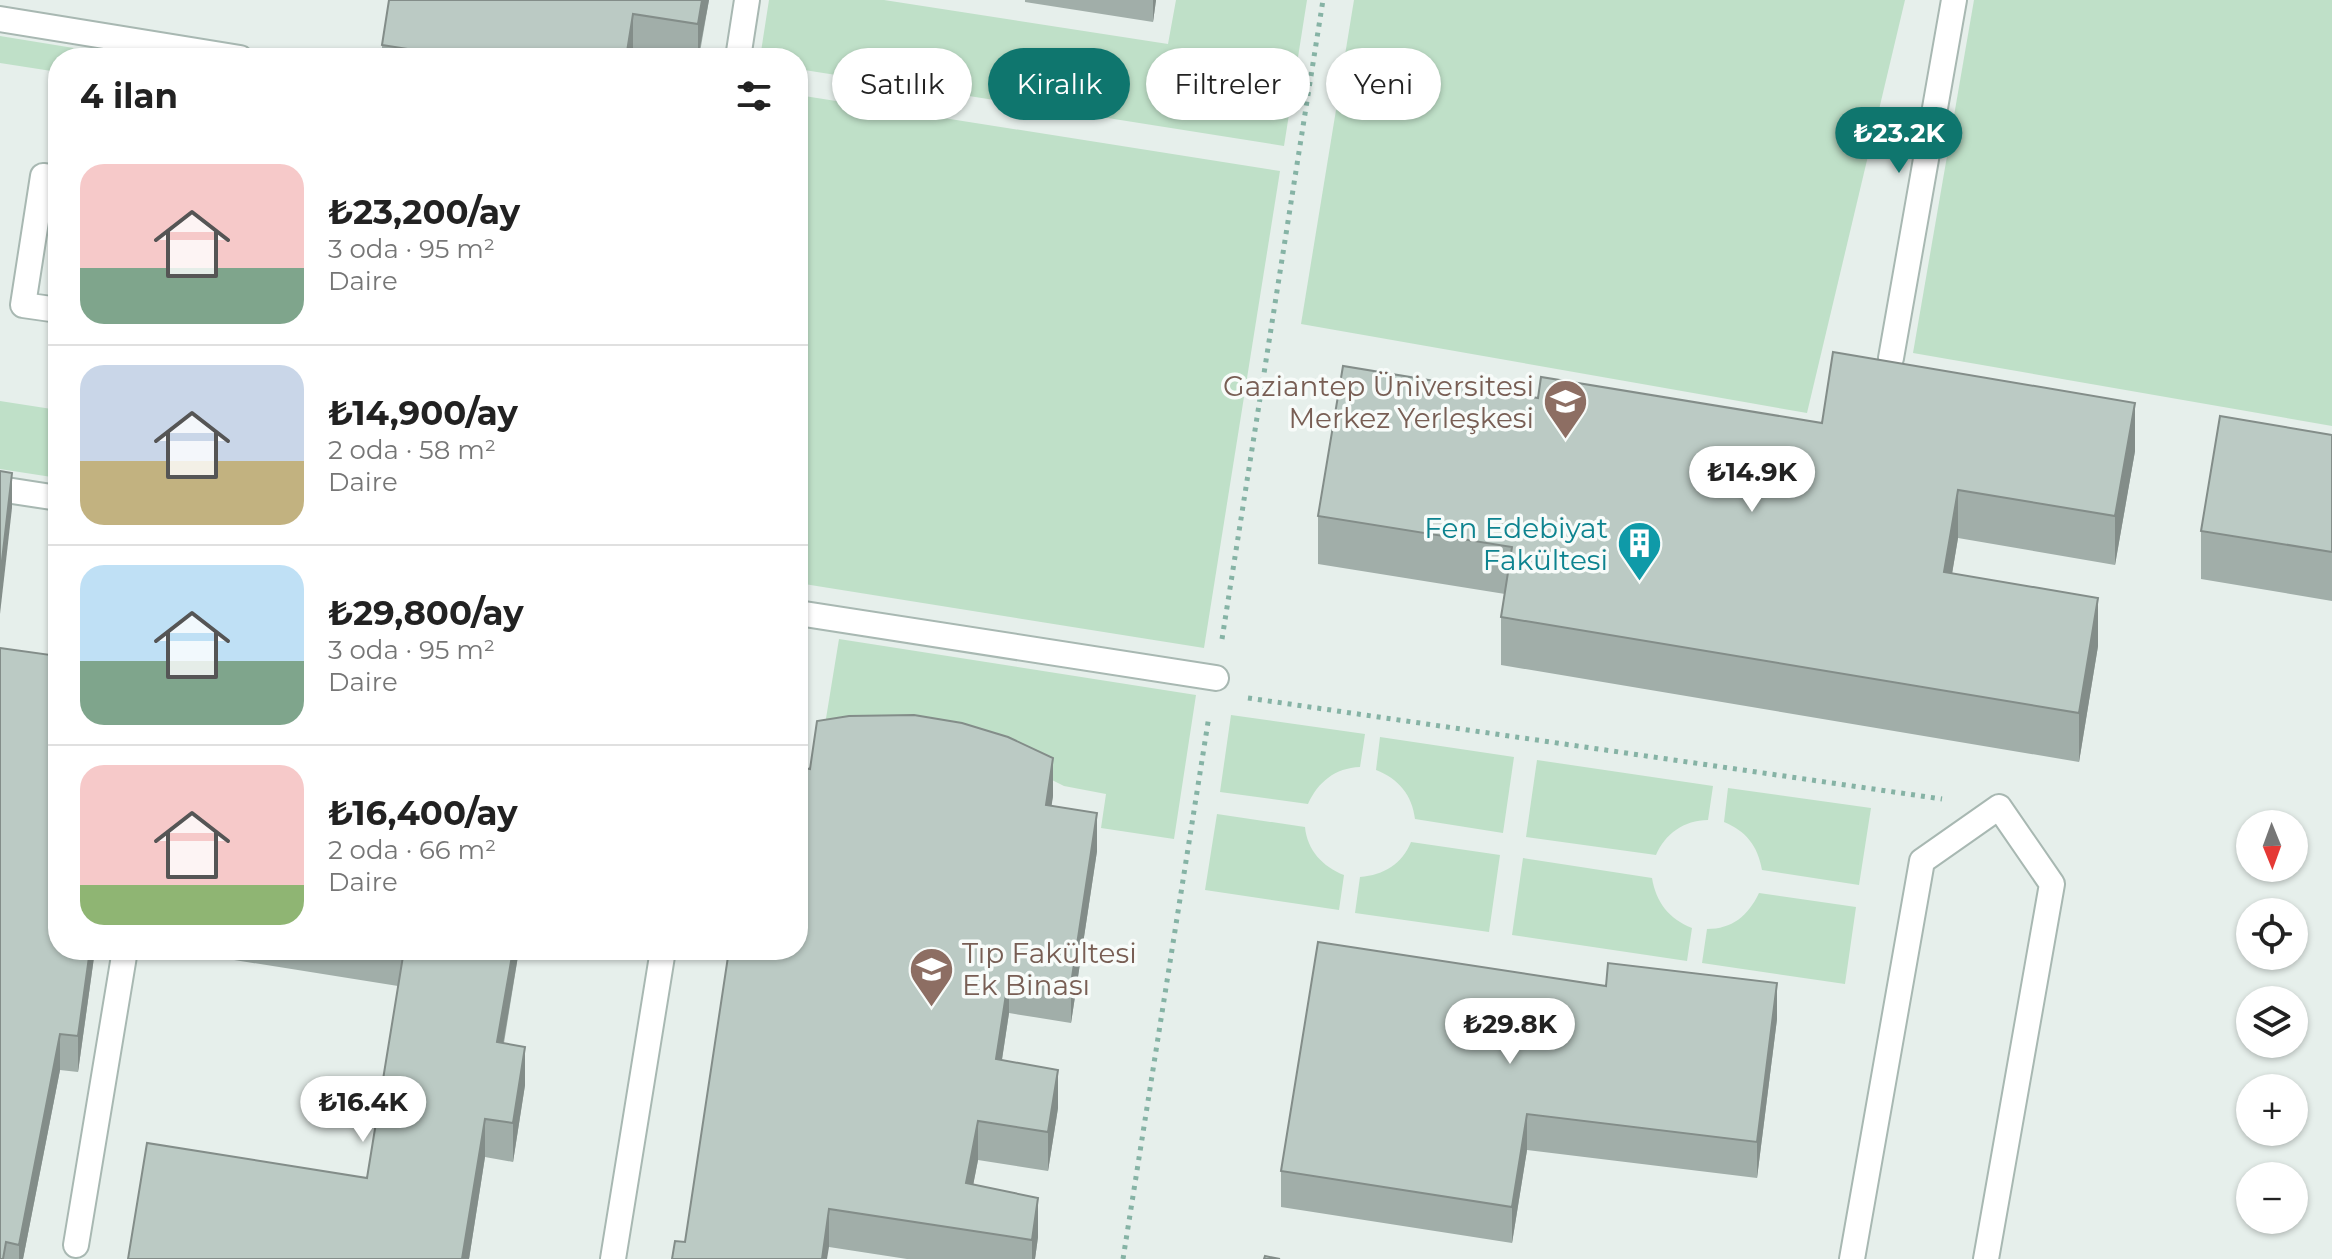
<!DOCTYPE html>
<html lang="tr">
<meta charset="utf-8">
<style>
body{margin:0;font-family:Montserrat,sans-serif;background:#f2f2f2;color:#222;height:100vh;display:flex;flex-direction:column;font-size:30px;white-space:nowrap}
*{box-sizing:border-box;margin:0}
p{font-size:26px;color:#767676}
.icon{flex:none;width:44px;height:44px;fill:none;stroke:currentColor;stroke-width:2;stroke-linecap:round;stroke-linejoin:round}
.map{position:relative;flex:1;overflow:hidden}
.panel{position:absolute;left:48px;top:48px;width:760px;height:912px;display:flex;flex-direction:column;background:#fff;border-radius:32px;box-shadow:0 2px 6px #0004}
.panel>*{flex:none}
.banner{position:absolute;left:832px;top:48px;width:760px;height:72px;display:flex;gap:16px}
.needle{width:52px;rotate:179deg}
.controls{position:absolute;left:2236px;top:810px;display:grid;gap:16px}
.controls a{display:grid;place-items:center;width:72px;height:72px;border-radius:50%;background:#fff;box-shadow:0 2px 6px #0004;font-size:40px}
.price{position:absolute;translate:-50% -68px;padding:0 18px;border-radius:28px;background:#fff;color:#222;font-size:26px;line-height:52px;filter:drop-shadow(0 2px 4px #0008)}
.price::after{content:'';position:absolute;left:50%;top:48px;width:24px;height:18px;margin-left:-12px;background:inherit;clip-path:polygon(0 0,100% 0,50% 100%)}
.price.current{background:#0f766e;color:#fff}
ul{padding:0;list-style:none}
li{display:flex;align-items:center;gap:24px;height:200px;padding:0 32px}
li+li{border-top:2px solid #e0e0e0}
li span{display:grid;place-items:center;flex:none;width:224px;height:160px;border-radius:24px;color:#555}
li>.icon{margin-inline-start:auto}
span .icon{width:96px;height:96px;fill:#fffc;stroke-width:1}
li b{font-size:34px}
h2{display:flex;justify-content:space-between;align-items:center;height:96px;padding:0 32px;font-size:34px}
.tag{padding:0 28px;border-radius:36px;background:#fff;box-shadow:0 2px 6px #0004;font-size:28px;line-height:72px}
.tag.current{background:#0f766e;color:#fff}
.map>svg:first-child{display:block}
</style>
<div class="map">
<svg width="2332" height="1259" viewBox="0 0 2332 1259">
<rect width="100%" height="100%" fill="#e6efeb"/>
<g fill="#bfe0c8">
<path d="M769,0h115l284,44 8,-44h131l-23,146 -486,-77v-11h-38z"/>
<path d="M1354,0h551l-98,413 -506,-89z"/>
<path d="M1974,0h358v426l-419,-73z"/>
<path d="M0,36l135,22h-77v14l-58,-9z"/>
<path d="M798,95l482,76 -76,477 -406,-65z"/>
<path d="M0,401l58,9v68l-58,-9z"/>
<path d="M839,639l357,56 -22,144 -73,-11 5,-34 -42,-8 -14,-7 -229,-30z"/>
<path d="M1231,715l134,19 -5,33c-25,1 -42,15 -52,37l-88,-12z"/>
<path d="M1380,737l134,20 -11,76 -88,-14c-3,-24 -16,-40 -39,-49z"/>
<path d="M1537,760l176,26 -5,34c-24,0 -43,14 -52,35l-130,-18z"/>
<path d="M1728,788l143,20 -12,77 -97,-15c-4,-24 -16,-39 -38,-48z"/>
<path d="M1217,814l88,13c2,23 18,40 39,48l-5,35 -134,-20z"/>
<path d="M1411,842l89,13 -11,77 -134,-19 5,-36c24,-2 42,-13 51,-35z"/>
<path d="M1523,858l129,20c4,24 17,41 40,50l-5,33 -175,-26z"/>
<path d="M1759,893l97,14 -11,77 -143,-21 5,-34c25,0 41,-13 52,-36z"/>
</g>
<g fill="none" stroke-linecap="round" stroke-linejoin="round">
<defs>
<g id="lane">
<path d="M0,19l240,39"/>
<path d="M738,58l9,-58"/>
<path d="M58,178l-15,-2 -20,129 35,5"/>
<path d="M0,489l58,9"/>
<path d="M798,613l418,65"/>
<path d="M76,1245l49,-295"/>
<path d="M613,1259l50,-309"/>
<path d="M1852,1259l70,-398 77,-54 53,77 -66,375"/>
</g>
<path id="street" d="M1891,358l63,-358"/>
</defs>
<use href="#lane" stroke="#a8b8b2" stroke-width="28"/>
<use href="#street" stroke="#a8b8b2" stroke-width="28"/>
<g stroke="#86b3a5" stroke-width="5" stroke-dasharray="4 6" stroke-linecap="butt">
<path d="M1222,639l101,-639"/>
<path d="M1248,698l694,101"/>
<path d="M1123,1259l86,-543"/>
</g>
<use href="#lane" stroke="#fff" stroke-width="24"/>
<use href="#street" stroke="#fff" stroke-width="24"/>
</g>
<g fill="#a1aea9">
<path d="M389,0h320l-10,58h-32l-34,-5 -1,5h-250v-13z"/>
<path d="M1025,0h131l-3,22 -128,-20z"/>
<path d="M1538,398l597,53 -20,114 -157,-27 -6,36 146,72 -19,116 -578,-97v-48l4,-23 -187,-30v-48z"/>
<path d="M2332,435v166l-131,-22v-48z"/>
<path d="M1053,796l-2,10 46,45 -26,172 -62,-10 -7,47 56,48 -10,63 -70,-11 -5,25 65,52 -3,22h-128l-78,-12 -144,-5z"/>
<path d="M58,950h37l-17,122 -18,-2 -37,189h-23z"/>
<path d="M184,950h335l-15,93 21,42 -12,77 -28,-5 -16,102h-341l239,-81 31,-192 -214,-34z"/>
<path d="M1777,1019l-20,159 -230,-28 -15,93 -231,-36v-36z"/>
</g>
<g fill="#838d89">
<path d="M702,0h7l-11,58v-34z"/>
<path d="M1153,0h3l-3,22z"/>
<path d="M633,14v39l-1,5h-6z"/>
<path d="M2135,403v48l-20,114v-49z"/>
<path d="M12,473v35l-12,106v-36z"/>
<path d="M1958,490v48l-14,83v-49z"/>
<path d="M2098,598v48l-19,116v-49z"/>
<path d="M1053,758v38l-7,47v-38z"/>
<path d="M1097,813v38l-26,172v-39z"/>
<path d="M90,950h5l-17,122v-36z"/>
<path d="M513,950h6l-22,130v-38z"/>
<path d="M1009,975v38l-13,85v-39z"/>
<path d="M1777,983v36l-20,159v-36z"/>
<path d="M60,1034v36l-37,189h-4v-14z"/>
<path d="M525,1047v38l-12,77v-39z"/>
<path d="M1058,1070v38l-10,63v-39z"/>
<path d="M1527,1114v36l-15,93v-36z"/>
<path d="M485,1119v38l-16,102h-7z"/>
<path d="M978,1121v39l-12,62v-39z"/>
<path d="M1038,1198v39l-3,22h-3v-19z"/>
<path d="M829,1209v38l-2,12h-5z"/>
</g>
<g fill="#bbcac4" stroke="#838d89" stroke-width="2">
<path d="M389,0h313l-4,24 -65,-10 -7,44h-161l-83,-13z"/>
<path d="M1833,352l302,51 -20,113 -157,-26 -14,82 154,26 -19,115 -578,-96 11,-70 -194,-31 25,-150 195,32 3,-21 281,46z"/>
<path d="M2220,416l112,19v117l-131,-21z"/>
<path d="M0,471l12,2 -12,105z"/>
<path d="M0,648l58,8v294h32l-12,86 -18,-2 -41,211 -13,-3 -3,17h-3z"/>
<path d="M914,715l48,8 46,14 45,21 -7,47 51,8 -26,171 -62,-9 -13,84 62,11 -10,62 -70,-11 -12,62 72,15 -6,42 -203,-31 -7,50h-150l3,-18 10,1 44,-292h69v-183l12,2 7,-48 32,-5z"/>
<path d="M1318,942l288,44 2,-23 169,20 -20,159 -230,-28 -15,93 -231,-36z"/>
<path d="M404,950h109l-16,92 28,5 -12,76 -28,-4 -23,140h-334l19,-116 220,35z"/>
<path d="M1265,1256l15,3h-16z"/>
</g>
<defs>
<symbol id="university-pin" viewBox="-11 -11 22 30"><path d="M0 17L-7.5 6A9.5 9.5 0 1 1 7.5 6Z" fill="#8d6e63" stroke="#f7fbf9"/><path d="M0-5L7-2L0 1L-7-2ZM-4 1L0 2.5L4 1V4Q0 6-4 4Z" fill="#fff"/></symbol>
<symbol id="building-pin" viewBox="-11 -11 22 30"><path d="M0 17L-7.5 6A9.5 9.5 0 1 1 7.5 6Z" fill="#0f9aa8" stroke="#f7fbf9"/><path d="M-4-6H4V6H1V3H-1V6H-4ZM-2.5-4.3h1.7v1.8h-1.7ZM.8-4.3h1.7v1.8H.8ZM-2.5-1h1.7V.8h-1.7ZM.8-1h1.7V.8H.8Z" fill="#fff"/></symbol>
</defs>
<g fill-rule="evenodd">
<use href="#university-pin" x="1540" y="376" width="51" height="69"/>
<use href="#building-pin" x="1614" y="518" width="51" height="69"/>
<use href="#university-pin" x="906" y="944" width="51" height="69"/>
</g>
<g text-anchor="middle" stroke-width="7" stroke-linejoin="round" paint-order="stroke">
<g font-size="28" fill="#785e54" stroke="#f7fbf9" text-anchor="end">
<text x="1534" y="396">Gaziantep Üniversitesi<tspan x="1534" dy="32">Merkez Yerleşkesi</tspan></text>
<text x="962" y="963" text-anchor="start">Tıp Fakültesi<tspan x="962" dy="32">Ek Binası</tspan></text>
</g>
<g font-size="28" fill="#0d838f" stroke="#f7fbf9" text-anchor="end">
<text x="1608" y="538">Fen Edebiyat<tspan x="1608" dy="32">Fakültesi</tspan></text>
</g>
</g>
</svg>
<div class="controls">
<a><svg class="needle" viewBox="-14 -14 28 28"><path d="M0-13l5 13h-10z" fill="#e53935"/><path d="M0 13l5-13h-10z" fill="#767676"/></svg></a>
<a><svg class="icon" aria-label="locate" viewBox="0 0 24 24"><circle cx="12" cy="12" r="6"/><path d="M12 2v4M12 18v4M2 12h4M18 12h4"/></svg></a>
<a><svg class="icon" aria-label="layers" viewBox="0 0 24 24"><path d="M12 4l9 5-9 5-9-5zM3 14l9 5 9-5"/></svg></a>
<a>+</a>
<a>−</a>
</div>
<b class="price current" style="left:1899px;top:175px">₺23.2K</b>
<b class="price" style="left:1752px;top:514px">₺14.9K</b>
<b class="price" style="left:1510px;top:1066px">₺29.8K</b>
<b class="price" style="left:363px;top:1144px">₺16.4K</b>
<div class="banner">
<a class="tag">Satılık</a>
<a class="tag current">Kiralık</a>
<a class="tag">Filtreler</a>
<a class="tag">Yeni</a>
</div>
<section class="panel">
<h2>4 ilan<svg class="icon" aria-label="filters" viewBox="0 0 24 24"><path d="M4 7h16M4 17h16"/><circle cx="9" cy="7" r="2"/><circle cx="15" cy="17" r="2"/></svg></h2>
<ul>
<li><span style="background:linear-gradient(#f6c9c9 65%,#7fa58c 0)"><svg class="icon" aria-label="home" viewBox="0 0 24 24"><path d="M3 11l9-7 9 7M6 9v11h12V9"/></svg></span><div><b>₺23,200/ay</b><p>3 oda · 95 m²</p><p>Daire</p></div></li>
<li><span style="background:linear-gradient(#c9d6e8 60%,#c2b280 0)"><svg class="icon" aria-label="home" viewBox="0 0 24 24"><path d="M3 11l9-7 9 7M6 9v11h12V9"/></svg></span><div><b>₺14,900/ay</b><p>2 oda · 58 m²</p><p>Daire</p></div></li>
<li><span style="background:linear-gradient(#bfe0f5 60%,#7fa58c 0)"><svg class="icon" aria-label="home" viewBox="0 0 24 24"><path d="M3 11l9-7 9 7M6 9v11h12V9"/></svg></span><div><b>₺29,800/ay</b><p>3 oda · 95 m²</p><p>Daire</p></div></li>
<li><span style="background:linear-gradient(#f6c9c9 75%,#8fb573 0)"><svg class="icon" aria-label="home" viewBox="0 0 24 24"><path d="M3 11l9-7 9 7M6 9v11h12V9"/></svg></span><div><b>₺16,400/ay</b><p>2 oda · 66 m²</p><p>Daire</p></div></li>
</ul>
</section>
</div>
